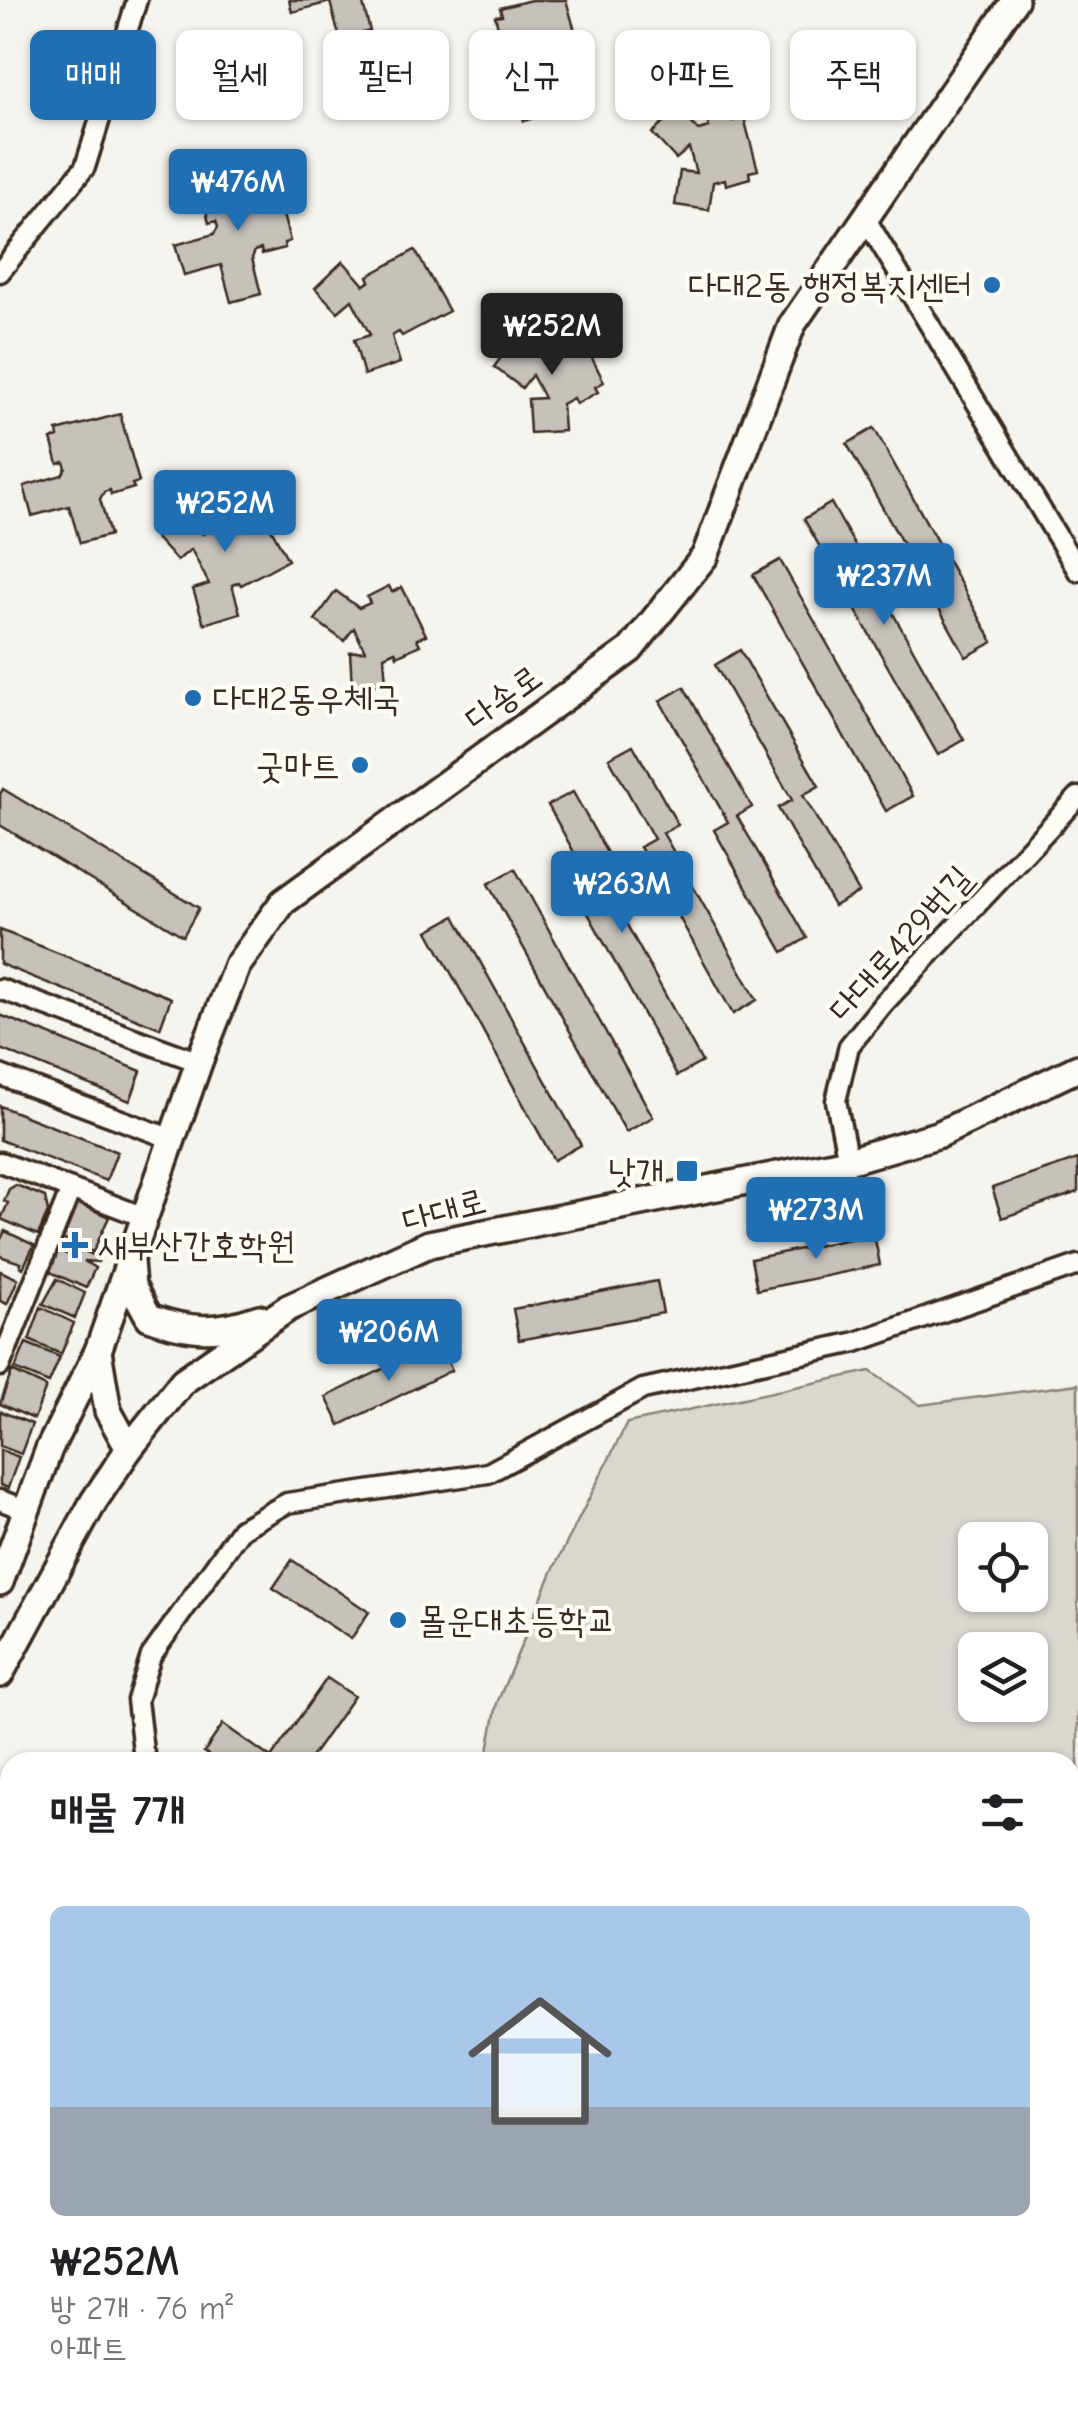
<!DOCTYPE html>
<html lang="ko">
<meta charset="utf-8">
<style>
body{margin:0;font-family:"Comic Neue","Poor Story",sans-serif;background:#f6f6f6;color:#202124;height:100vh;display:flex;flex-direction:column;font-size:38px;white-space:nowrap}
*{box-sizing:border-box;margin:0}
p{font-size:32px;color:#757577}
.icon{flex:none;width:55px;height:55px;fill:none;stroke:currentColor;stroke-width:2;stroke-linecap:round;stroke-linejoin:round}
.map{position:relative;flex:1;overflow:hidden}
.sheet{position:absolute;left:0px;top:1752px;width:1080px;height:672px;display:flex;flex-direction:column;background:#fff;border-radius:30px 30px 0 0;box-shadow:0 2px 8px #0004}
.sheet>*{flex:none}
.top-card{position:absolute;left:30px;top:30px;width:1020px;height:90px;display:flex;gap:20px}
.buttons{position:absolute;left:958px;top:1522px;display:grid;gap:20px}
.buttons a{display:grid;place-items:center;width:90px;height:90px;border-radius:15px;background:#fff;box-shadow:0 2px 8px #0004;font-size:50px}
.price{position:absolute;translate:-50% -85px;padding:0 22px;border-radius:10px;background:#1f6fb2;color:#fff;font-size:32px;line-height:65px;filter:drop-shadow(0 2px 5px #0008)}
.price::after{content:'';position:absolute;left:50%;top:60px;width:30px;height:22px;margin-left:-15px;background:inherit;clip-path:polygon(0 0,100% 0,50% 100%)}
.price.on{background:#222;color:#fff}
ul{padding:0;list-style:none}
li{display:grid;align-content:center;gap:20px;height:530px;padding:0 50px}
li+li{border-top:2px solid #e0e0e0}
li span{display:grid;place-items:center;height:310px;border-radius:15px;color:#555}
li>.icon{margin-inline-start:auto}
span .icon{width:180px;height:180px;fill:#fffc;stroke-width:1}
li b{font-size:42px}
h2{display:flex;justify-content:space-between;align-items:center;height:120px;padding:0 50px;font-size:42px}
.tag{padding:0 35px;border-radius:15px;background:#fff;box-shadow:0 2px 8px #0004;font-size:35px;line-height:90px}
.tag.on{background:#1f6fb2;color:#fff}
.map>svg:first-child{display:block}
</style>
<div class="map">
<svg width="1078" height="2423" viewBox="0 0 1078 2423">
<rect width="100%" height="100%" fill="#f5f4ee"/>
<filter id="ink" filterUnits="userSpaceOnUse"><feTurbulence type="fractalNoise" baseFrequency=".01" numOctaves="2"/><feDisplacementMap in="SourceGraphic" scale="20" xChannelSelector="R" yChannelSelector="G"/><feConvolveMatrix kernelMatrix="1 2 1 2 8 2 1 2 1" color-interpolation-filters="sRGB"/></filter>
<g filter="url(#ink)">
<path fill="#e7e5df" d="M10,2364v51h135l13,8h-158v-58z"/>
<path fill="#dad6d0" stroke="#8a8077" stroke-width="2.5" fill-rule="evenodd" d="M870,1371l50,34 158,-21v1039h-683l1,-8h674v-653h-584l11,-59 55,-131 75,-149zM975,1540h55v55h-55zM975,1650h55v55h-55z"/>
<g fill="#c7c1bb" stroke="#3b2a1e" stroke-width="2.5">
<path d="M289,0h73l8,31 -30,8 -10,-37 -38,10z"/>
<path d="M531,0h35l17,59 -7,2 1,5 -22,6 -1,-4 -7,1 -3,7 10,36 -30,9 -11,-38 -37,10 -8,-30 38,-10 2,-14 -6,2 -7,-25 7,-1 -2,-7z"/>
<path d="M679,109l19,21 11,-3 -1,-6 23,-7 2,7 11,-3 14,52 -9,2 1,6 -24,7 -1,-6 -12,3 -4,28 -34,-5 5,-34 16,2 -7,-25 -13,11 -24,-26z"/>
<path d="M272,173l18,68 -6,2 1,5 -23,6 -1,-5 -6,2 -3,7 9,36 -30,8 -10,-37 -37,10 -9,-30 39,-11 4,-7 -2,-6 -7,2 -6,-25 7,-2 -2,-6z"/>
<path d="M415,250l34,61 -47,25 -3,-4 -7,4 8,27 -36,12 -10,-35 16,-5 -18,-35 -14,12 -23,-24 28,-27 21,24 6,-4 -2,-5z"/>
<path d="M567,333l3,6 10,-5 24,48 -9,5 3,5 -22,12 -3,-6 -11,6 2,27 -34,2 -2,-34 16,-1 -12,-23 -10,13 -28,-21 21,-29 22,17 11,-5 -3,-6z"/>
<path d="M120,414l19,68 -7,2 2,4 -23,7 -1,-5 -6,2 -4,7 10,36 -30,8 -11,-37 -37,10 -8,-30 38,-11 4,-7 -2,-6 -6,2 -7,-25 7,-2 -1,-6z"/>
<path d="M874,428l119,214 -27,15 -119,-213z"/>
<path d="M255,499l33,61 -47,25 -2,-3 -7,3 8,28 -36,11 -11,-35 16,-5 -18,-35 -14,12 -22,-24 28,-27 20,24 6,-4 -1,-4z"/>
<path d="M831,503l133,237 -26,15 -134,-236z"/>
<path d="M780,560l133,236 -27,15 -133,-236z"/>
<path d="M389,586l3,6 10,-5 24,48 -9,4 3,6 -23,11 -2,-5 -11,5 2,28 -34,2 -2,-34 15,-1 -11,-23 -10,13 -29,-21 21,-29 23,17 11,-5 -3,-6z"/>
<path d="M740,650l79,136 -16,9 56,97 -25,14 -56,-98 14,-8 -77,-135z"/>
<path d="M684,687l68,120 -15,9 70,122 -24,14 -69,-122 14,-8 -68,-121z"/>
<path d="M633,745l45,80 -15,8 94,167 -24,14 -93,-167 14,-8 -45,-81z"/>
<path d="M3,789l196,119 -16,28 -183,-111v-31z"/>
<path d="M573,792l39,70 -15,8 105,192 -25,14 -105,-192 15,-8 -39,-71z"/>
<path d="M515,869l138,248 -27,15 -138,-248z"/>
<path d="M455,916l126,229 -27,15 -126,-229z"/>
<path d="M0,930l171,68 -11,30 -160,-64z"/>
<path d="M0,1015l141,56 -11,30 -130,-52z"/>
<path d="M0,1106l117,46 -11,29 -106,-41z"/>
<path d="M1078,1159v33l-76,26 -10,-30z"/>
<path d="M16,1185l29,12 3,15 -10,23 -37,-16 7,-16 -4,-2 5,-12z"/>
<path d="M78,1203l31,14 -16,35 -31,-13z"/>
<path d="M5,1231l29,14 -11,23 -3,-2 1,-3 -21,-7v-15z"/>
<path d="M874,1234l6,31 -123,25 -6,-31z"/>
<path d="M58,1250l17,8 7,-8 16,7v5l-14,-1 11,7 -9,20 -38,-17z"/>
<path d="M0,1271l18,8 -11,25 -7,-3z"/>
<path d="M57,1279l28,14 -10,25 -32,-14z"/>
<path d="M657,1281l6,32 -144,27 -6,-31z"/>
<path d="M41,1307l33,16 -13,31 -32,-14z"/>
<path d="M438,1342l14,28 -112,55 -14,-28z"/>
<path d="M26,1343l34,14 -11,26 -34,-14z"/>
<path d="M12,1371l34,16 -12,32 -34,-15z"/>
<path d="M0,1411l32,13 -11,30 -21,-8z"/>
<path d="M0,1450l19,7 -11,31 -8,-3z"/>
<path d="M292,1560l77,52 -18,27 -78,-51z"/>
<path d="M327,1678l27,18 -46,66h-89l-15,-10 19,-28 48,34z"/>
<path d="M0,1944l10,6v38l-10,-5z"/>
</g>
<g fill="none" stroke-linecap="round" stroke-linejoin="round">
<defs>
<g id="minor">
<path d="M864,216l214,355"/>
<path d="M0,272l85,-105 52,-167"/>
<path d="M0,989l199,73"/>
<path d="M0,1075l172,64"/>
<path d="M848,1161l-12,-60 13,-55 35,-43 194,-206"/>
<path d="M0,1162l144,55"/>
<path d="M0,1366l71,-177"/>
<path d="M0,1500l28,11"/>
<path d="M148,1762l-5,-11 -6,-51 14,-44 90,-127 46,-26 201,-30 155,-84 213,-47 222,-77"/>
<path d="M0,2052l10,3"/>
</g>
<g id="secondary">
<path d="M130,1261l2,25 17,31c42,15 68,16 110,1"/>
<path d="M129,1449l-21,-38 -10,-60 101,-289 38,-96 46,-64 347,-252 75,-94 87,-231 223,-325"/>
<path d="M0,1582l49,-133 49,-98"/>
<path d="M0,1674l94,-173 35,-52 54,-68 105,-73 141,-64 419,-83 92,-27 138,-66"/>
</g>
</defs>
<use href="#minor" stroke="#3b2a1e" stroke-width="25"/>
<use href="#secondary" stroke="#3b2a1e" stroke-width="32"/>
<use href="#minor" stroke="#fdfcf7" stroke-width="18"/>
<use href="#secondary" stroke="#fdfcf7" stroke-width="25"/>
</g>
</g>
<g fill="#1f6fb2" stroke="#fdfcf7" stroke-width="4">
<circle cx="992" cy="285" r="10"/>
<circle cx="193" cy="698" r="10"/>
<circle cx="360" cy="765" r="10"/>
<rect x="675" y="1159" width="24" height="24" rx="5"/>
<path d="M70 1230h10v10h10v10h-10v10h-10v-10h-10v-10h10z"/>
<circle cx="398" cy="1620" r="10"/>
</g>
<g text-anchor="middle" stroke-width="8" stroke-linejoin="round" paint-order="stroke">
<g font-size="35" fill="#3b2a1e" stroke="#fdfcf7" text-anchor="end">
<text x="972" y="297">다대2동 행정복지센터</text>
<text x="213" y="710" text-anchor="start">다대2동우체국</text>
<text x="340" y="777">굿마트</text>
<text x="664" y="1183">낫개</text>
<text x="98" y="1257" text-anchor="start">새부산간호학원</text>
<text x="418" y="1632" text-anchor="start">몰운대초등학교</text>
</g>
<g font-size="35" fill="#3b2a1e" stroke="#fdfcf7">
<text transform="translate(503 697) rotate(-36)" y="12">다송로</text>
<text transform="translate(900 943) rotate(-48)" y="12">다대로429번길</text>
<text transform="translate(444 1210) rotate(-15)" y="12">다대로</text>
</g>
</g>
</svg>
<div class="buttons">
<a><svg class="icon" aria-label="locate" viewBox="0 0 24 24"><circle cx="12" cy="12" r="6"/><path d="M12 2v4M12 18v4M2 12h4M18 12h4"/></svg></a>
<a><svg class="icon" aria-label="layers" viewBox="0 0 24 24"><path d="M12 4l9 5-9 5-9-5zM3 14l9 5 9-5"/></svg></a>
</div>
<b class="price" style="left:238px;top:234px">₩476M</b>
<b class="price on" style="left:552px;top:378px">₩252M</b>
<b class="price" style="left:225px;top:555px">₩252M</b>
<b class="price" style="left:884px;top:628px">₩237M</b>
<b class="price" style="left:622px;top:936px">₩263M</b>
<b class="price" style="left:816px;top:1262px">₩273M</b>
<b class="price" style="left:389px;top:1384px">₩206M</b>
<div class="top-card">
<a class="tag on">매매</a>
<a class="tag">월세</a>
<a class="tag">필터</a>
<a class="tag">신규</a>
<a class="tag">아파트</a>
<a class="tag">주택</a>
</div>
<section class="sheet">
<h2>매물 7개<svg class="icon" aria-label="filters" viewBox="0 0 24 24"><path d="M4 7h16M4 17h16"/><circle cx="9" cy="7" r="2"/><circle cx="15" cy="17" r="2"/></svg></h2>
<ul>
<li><span style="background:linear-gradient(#a9c7e8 65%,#9aa5b1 0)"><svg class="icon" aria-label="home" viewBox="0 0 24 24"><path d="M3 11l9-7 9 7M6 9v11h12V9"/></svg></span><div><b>₩252M</b><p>방 2개 · 76 m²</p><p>아파트</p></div></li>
</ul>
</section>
</div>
